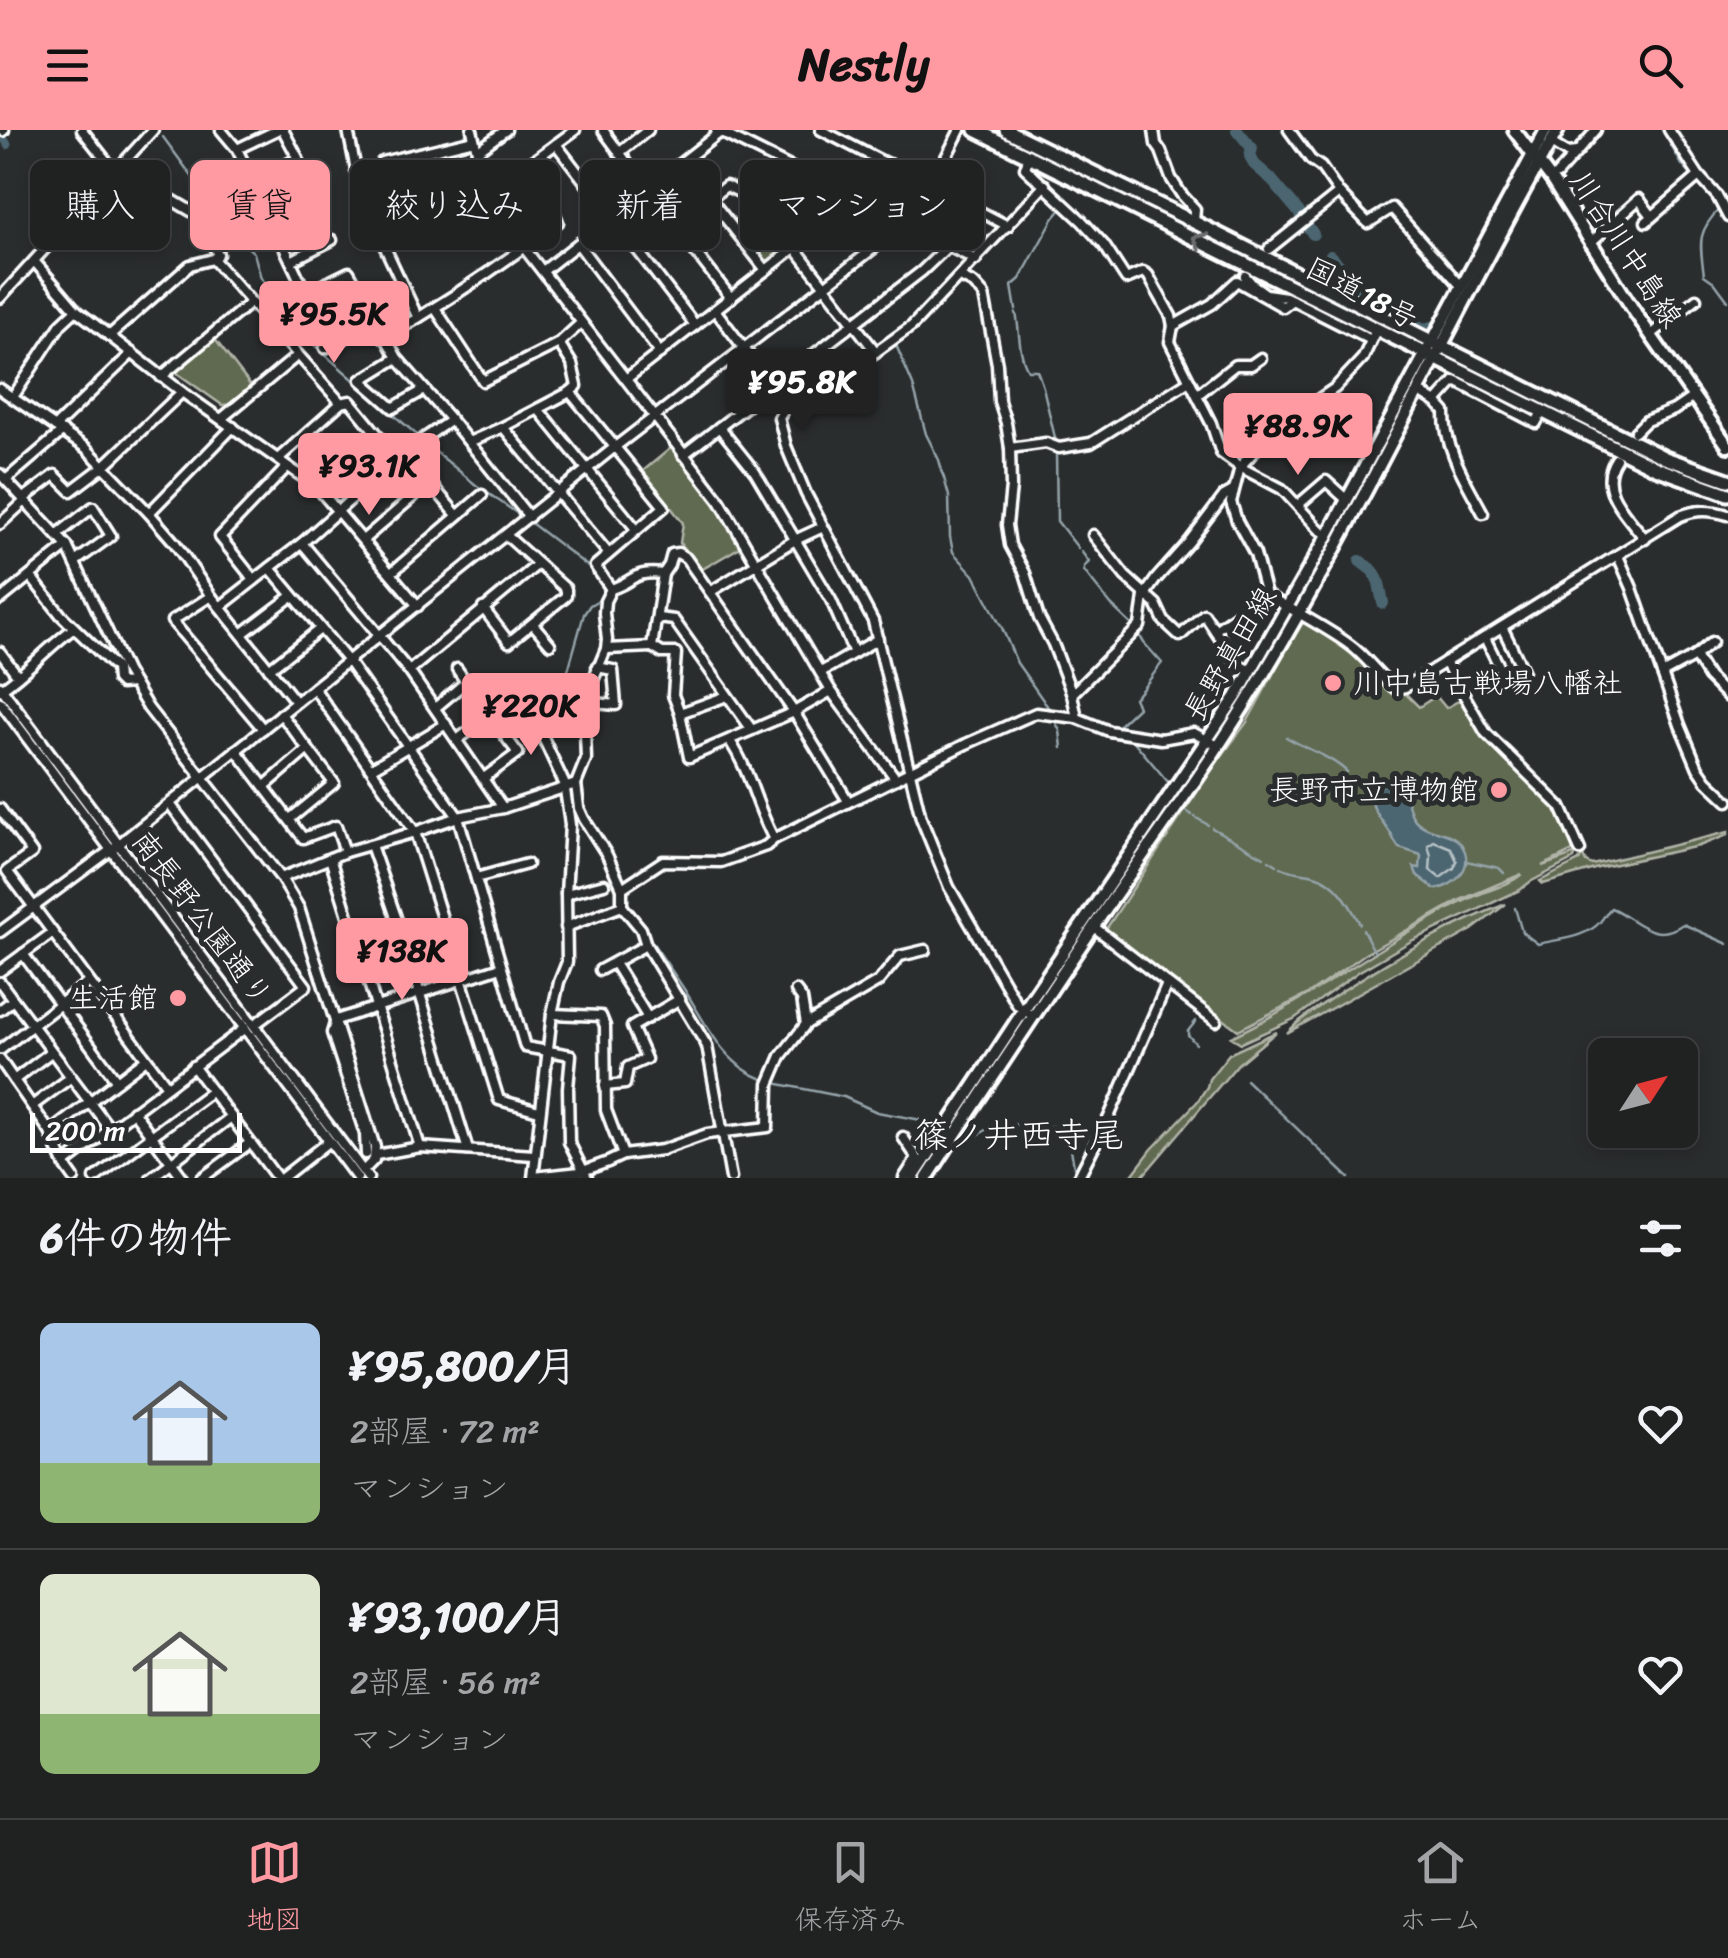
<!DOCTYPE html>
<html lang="ja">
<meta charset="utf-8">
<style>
body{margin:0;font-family:Sriracha,"Klee One",sans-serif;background:#2d2f2f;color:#f1f3f6;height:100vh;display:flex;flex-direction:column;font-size:38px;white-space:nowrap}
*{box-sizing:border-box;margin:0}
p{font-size:32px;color:#a2a4a5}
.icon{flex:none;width:55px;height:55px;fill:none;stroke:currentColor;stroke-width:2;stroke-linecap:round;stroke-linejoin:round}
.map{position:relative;height:1048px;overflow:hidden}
.drawer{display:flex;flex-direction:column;background:#202222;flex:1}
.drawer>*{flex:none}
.top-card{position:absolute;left:30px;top:30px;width:1000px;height:90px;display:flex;gap:20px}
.needle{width:65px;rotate:54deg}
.tools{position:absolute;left:1588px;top:908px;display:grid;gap:20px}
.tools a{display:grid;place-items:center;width:110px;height:110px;border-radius:15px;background:#202222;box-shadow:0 5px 15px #0003,0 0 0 2px #3d3f40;font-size:50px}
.scale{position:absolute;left:30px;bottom:25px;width:212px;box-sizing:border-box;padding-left:10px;border:5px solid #fff;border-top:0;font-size:28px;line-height:35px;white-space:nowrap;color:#fff;-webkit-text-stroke:8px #2a2d2e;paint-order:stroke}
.price{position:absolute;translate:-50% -85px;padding:0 22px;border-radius:10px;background:#ff9aa2;color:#111;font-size:32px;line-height:65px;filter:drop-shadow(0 2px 5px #0008)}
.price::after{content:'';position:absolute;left:50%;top:60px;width:30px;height:22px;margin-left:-15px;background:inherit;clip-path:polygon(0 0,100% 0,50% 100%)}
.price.active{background:#222;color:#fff}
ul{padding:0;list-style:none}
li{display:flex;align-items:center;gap:30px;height:250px;padding:0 40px}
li+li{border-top:2px solid #3d3f40}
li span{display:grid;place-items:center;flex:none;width:280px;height:200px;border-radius:15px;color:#555}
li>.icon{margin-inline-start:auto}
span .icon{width:120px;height:120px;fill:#fffc;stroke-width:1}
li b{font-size:42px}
h2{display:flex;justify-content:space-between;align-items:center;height:120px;padding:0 40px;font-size:42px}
.pill{padding:0 35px;border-radius:15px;background:#202222;box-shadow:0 5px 15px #0003,0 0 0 2px #3d3f40;font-size:35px;line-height:90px}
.pill.active{background:#ff9aa2;color:#111}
header{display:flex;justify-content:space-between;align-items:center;height:130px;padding:0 40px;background:#ff9aa2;color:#111;font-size:45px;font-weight:800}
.tab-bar{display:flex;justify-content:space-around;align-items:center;height:140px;border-top:2px solid #3d3f40;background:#202222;font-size:28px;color:#a2a4a5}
.tab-bar a{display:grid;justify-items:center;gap:5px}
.tab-bar .active{color:#ff9aa2}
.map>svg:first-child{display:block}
</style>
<header><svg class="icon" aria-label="menu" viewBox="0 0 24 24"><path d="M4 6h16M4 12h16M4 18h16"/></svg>Nestly<svg class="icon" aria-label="search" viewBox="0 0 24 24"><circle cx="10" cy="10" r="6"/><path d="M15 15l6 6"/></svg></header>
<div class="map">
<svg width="1728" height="1048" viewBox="0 0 1728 1048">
<rect width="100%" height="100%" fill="#2a2d2e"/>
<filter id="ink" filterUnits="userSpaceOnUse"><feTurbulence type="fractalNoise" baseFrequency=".01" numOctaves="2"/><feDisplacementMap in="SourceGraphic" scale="20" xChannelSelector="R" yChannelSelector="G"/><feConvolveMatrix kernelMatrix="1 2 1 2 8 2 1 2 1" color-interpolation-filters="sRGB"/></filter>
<g filter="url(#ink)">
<g fill="#616a51" stroke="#b0b4a8" stroke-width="2.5">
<path d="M768,79l45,21 -46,35 -24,-35z"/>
<path d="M214,208l36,47v4l-17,15 -11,1 -45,-32v-6z"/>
<path d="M672,317l49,61 21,38 -43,25 -19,-28 3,-20 -40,-52z"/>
<path d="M1302,491c16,10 34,18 50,29 15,11 25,28 38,41l14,1 15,15 17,-11 10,12 14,-8c7,11 14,23 22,33 32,37 85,67 91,118l-31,15 34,-12 -2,5 -44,23 -10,8 -107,50 -55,32 -64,47 -53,24 -10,-6c68,-32 128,-77 194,-115 15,-9 32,-18 48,-25 17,-8 35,-11 49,-23l-62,26 -95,54 -55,39 -72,37 -130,-96 -2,-5 112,-168 29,-39z"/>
<path d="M1728,702v3l-29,11 -101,22 -55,16 -3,-3 39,-20 3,-7 4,8 6,3z"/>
<path d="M1506,774l-34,26 -185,103c15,-17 37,-29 55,-42 52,-34 106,-65 164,-87z"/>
<path d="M1276,902l-38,32 -97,114h-11l22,-29 45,-47 10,-15 2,-8 20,-25z"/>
</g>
<path fill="#4c6671" stroke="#94a3aa" stroke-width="2.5" d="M1383,654l19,3c6,9 5,21 11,30 11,17 37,12 48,27 15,21 -5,43 -26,45l-18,-14 -3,-8 6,1 1,-13 -22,-7c-3,-4 -6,-9 -8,-14 -10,-17 -32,-33 -8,-50z"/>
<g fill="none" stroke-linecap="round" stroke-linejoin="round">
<path stroke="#b7c2c6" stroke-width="2.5" d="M1434,711l17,7 6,13 -3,7 -14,10 -10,-8 1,-14 -3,-11z"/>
<g stroke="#94a3aa" stroke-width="2.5">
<path d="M1662,0l20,35 38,43c-24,25 -20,35 -16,67l10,7 14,19"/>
<path d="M163,7l69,94"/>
<path d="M239,109l15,14 7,25 33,38 19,28 105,92"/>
<path d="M1016,180l-4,-24 8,-7 33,-60 9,-11"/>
<path d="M1016,183c4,18 2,41 12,57h9l6,17 13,55"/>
<path d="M913,199l-17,16 17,40 13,49 13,26 10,36 1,41 3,15 21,23 28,53 15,35 33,47"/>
<path d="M425,313l51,42 42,29"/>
<path d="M1056,322l1,69 21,27"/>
<path d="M531,393l63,48"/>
<path d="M1081,421l8,11 -5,5v4l27,34 23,22"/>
<path d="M1054,589l6,12 2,17"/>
<path d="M1116,598l22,-21 -4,-9c13,-12 17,-22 28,-35l-18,-20 -7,-12"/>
<path d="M1286,607c20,12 46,20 61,35"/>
<path d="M1131,608l37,44"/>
<path d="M550,614l-4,-16 12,-22 26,-92 6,-9 12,-7"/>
<path d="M1356,647l20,12"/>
<path d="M572,661l3,16"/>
<path d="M1185,680l7,5"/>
<path d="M1195,687l13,8"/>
<path d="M1212,698l52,29"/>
<path d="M601,723l18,38"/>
<path d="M1269,730l8,5"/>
<path d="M1466,731l33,7 5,5"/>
<path d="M1281,737c11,6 21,5 33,8 24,6 36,30 46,49"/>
<path d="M627,774l7,11"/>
<path d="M1515,778l7,24 16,12c20,-5 48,-6 62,-22 4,-5 7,-10 11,-14 26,11 42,37 72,16l45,20"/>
<path d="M644,800c13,20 27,39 40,59 22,34 40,78 82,91"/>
<path d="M1363,800l11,21"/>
<path d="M1196,914l-8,-9v-4l8,-10"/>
<path d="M1246,950l103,98"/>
<path d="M774,953l70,14 33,15 61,11"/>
<path d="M967,1007l9,-1 21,-12 66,3 5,4 7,42"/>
</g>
<path stroke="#4c6671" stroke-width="8" d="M3,7l5,8"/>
<g stroke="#4c6671" stroke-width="12">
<path d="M1237,0l15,18 -2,8 4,8 17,15 31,37"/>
<path d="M1305,92l8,12"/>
<path d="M1330,126l14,14"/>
<path d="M1345,142l12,15"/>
<path d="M1375,174l15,7"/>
<path d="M1395,184l29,15 8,-2"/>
<path d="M1360,431l13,10 5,9"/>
<path d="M1379,453l4,20"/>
</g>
<defs>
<g id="minor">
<path d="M82,0l33,42"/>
<path d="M221,0l16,19 69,144 43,-21 48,86 54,62 78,97"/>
<path d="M348,0l11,55 8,24 51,109"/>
<path d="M472,0l5,21 38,85 205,265 111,190 65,88"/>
<path d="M603,0l44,60 84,108"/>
<path d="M716,0l140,70"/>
<path d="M821,0l187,96"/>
<path d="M1154,0l2,14 5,7 10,27 10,16 14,15 -1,13"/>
<path d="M1289,0l22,30 10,7 18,26 29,30 24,-15 70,79"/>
<path d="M1669,0l30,46 18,20 11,21"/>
<path d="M3,1l1,-1"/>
<path d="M1551,13l16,10 10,-1 19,-22"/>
<path d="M556,14l139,181"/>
<path d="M237,19l40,-19"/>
<path d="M477,21l29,-21"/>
<path d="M619,23l29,-23"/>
<path d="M1029,26l-4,12 57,53 22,24 22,34 17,-7 5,3 23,41 2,10 -3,16 41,81 10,30 19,14 42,22 37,40 9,6"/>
<path d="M382,32l92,-22"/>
<path d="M682,33l84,107"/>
<path d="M123,34l22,20 51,30 22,40 -5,5"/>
<path d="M1557,44l20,-22"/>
<path d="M254,53l44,-25 -15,-28"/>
<path d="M495,59l80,-59"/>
<path d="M709,69l17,-13 94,44"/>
<path d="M1646,92l53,-46"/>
<path d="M903,94l73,36"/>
<path d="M1590,113l49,-44 13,17"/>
<path d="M578,114l82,109"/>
<path d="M215,117l54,-30"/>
<path d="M796,119l80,103"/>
<path d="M1269,119l70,-56"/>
<path d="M34,131l42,49 106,82 135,95 101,119"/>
<path d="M291,131l41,-21"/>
<path d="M543,141l180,-141"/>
<path d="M1245,146l7,8 14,10 20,3 85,43"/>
<path d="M960,147l14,7 10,11 6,32 7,37 2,37 7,22 4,25 1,39 -4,38 3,20 15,28 14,45 14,26 19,50 5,24"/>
<path d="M0,168l153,-168"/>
<path d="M435,178l48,73 76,-38 22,-20"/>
<path d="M715,180l72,95"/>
<path d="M1173,196l39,-22 25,-23 46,26 9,-7"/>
<path d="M1377,198l-14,30 -28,30 -65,45 -30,34 -9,35 6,19 18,33 11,41c28,16 58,31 84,50 18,13 29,32 46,44l9,-2 275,-171c17,-7 31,-6 48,-1"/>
<path d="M1651,205l45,-36"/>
<path d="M109,206l81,-71 23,-6 128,144"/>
<path d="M384,208c61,-35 119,-74 174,-116l-7,-18 -26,-36"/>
<path d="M559,213l13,21 5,22 -7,6 -67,35 105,126"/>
<path d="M325,218l51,-26"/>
<path d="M397,228l-36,22 32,28 31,-18"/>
<path d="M161,247l89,-74"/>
<path d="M626,249l230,-179 34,-36"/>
<path d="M0,259l86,59 63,65 26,30 36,53 85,106"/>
<path d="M1418,261l18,11 19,-21 81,42 6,-11"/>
<path d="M570,262l94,115 -69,59 16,23"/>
<path d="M1197,265l38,-30h16l10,-7"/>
<path d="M13,267l48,-73 15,-14"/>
<path d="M1436,272l9,10c-1,36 21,69 38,101"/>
<path d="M538,279l98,120"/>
<path d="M221,289l77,-64"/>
<path d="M55,297l77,-74"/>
<path d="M719,297l36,45 76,128 23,53"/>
<path d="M1635,302l11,-11 28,-11 19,-13"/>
<path d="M469,312l34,-15"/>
<path d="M1010,318l36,-5 13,5 32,-5 98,-62"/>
<path d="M404,322l53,63"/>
<path d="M683,325l239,-184 27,-26"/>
<path d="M278,329l63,-56 9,-2 47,57"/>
<path d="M1616,329c-20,30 11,56 29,80"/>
<path d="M0,344l67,72 59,125 22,37 133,170 18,30 76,239 -1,13 -11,11"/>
<path d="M6,350l57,-49"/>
<path d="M23,369l32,-24 16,16 33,-25 78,-74"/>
<path d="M1298,375l28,-24 21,19"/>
<path d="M149,383l84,-86"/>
<path d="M0,394l25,-23"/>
<path d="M58,404l35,-27 18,29 -36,26"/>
<path d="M1093,405l32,41 31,28 8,17 16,15 24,-22 33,50 14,7"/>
<path d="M363,410l66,-57"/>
<path d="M302,413l107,128 94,137"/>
<path d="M1618,426l14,32 48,137 18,43 9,13 21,20"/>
<path d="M270,438l78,93 110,156 67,230 46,8 -3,33 1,54 18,36"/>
<path d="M391,443l91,-78"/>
<path d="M663,444l-11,73 10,6h14l-3,42 7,18"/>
<path d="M31,447l30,38 55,53 1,12 4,4 12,-1"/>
<path d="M254,450l-34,-43 67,-70"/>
<path d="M710,462l85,-52 28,-13"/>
<path d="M211,466l-39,25 91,108"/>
<path d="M0,470l67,-54"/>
<path d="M220,477l82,-64 102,-91 47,-32"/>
<path d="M483,478l26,34 57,-46v-7l-60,-54"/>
<path d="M658,488l16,2 78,110"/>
<path d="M533,494l17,20"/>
<path d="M1215,500l51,-35"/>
<path d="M242,504l50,-38"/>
<path d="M1485,508l20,40 18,-8 -21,-43"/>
<path d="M606,519l46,-2"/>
<path d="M0,522l18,24"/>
<path d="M1695,526l13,21 20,20"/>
<path d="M1445,532l41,71 75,74 19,43"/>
<path d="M269,539l51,-40"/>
<path d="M409,541l129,-107"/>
<path d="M821,542l57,-33"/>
<path d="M1662,544l33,-18 17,-14"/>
<path d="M0,556l368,492"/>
<path d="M314,558l101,144 84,268 40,11"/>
<path d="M0,560c27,-18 48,-43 74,-62"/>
<path d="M1072,564l68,-68 4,-30 12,-17 33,-37 35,-46 9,-5"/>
<path d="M727,566l-47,17 9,44 105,-45 37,-21"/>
<path d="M0,572l357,476"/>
<path d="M584,572l32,3 -3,-35 -16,-3"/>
<path d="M435,578l31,-26 -9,-13"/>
<path d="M281,584l53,69 -44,36"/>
<path d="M457,610l33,-24 28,37 -34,25"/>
<path d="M730,611c21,32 26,65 44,98l192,-95 70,-31 41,5 32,13 52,8 33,-6 24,13"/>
<path d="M236,620l67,88 33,-12 9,26"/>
<path d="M372,638l74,-44"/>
<path d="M576,654l10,-25 -2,-57 22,-53 1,-9 -3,-27 1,-12 6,-12c23,-7 22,-19 52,-15l6,-9 3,-11 6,-1 8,5 108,154 54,89"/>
<path d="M265,656l43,-37"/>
<path d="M170,674l136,182 -52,39"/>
<path d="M0,679l32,44 -25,18 160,215"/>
<path d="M371,715l28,81 69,224"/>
<path d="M330,728l90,289"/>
<path d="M281,748l64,-26 70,-20 43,-15 45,-9 73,-24 3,24 5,11 23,36 15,33v18l19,23 5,16 61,101 24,132"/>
<path d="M476,748l51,-14"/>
<path d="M622,758l41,-27 58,1 45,-16 8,-7"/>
<path d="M566,764l38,-10"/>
<path d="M566,797l56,-21"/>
<path d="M1094,797l122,94"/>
<path d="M0,802l119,-88 496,-397 276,-212c32,-29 50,-68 69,-105"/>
<path d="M23,824l94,127"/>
<path d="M614,833l34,55"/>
<path d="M600,840l46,-25"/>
<path d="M0,841l52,-38"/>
<path d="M0,852l110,147"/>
<path d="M796,861l6,8 4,25"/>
<path d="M0,880l13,-10"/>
<path d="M552,884l49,2 4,10 1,84 17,45"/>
<path d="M1033,886l-15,-10 -69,-119 -28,-69 -48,-197 -67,-127 -20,-48 -7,-28 8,-13 72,-41 53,-38 133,-141"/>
<path d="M336,890l165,-53"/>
<path d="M336,890l-4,13 33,101 1,20"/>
<path d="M0,920l89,-68"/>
<path d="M0,930l50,72 14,32 10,14"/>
<path d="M193,936l84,112"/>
<path d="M14,950l37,-28"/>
<path d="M605,956l20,-2 3,-17 18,-8 -14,-32 48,-28"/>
<path d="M32,976l38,-28"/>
<path d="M133,981l50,67"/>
<path d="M50,1002l96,-73"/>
<path d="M903,1007l14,21 -13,20"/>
<path d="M376,1025l44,-8 114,8"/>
<path d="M64,1034l181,-136"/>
<path d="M534,1047l46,-5 28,-10 15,-7 39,-5 45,-16 61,-7 1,-43 12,-28 25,-32 72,-42 22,-26 25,-6"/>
<path d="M95,1048l117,-87"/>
<path d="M151,1048l80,-61"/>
<path d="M202,1048l48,-35"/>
<path d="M282,1048l47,-37"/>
<path d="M533,1048l19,-164 7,-32 8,-20 -1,-68 4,-69 -2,-15 -4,-27 -20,-43 -2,-15"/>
<path d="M1078,1048l31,-61 58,-133"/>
</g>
<g id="major">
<path d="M1514,0l37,49 85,135 92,132"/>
<path d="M913,1048l111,-168 212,-313 92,-162 218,-405"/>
<path d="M927,1048c60,-93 122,-185 184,-277 46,-66 94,-131 136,-200 114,-184 203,-383 311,-571"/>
</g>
<g id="highway">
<path d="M976,0l680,338 72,26"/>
<path d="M1006,0l188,92 471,236 63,22"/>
</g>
</defs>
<use href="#minor" stroke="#fff" stroke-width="15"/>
<use href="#major" stroke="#fff" stroke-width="18"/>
<use href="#highway" stroke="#fff" stroke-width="19"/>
<use href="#minor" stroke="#2a2d2e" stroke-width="8"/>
<use href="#major" stroke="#2a2d2e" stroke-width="10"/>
<use href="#highway" stroke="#2a2d2e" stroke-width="11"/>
</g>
<defs><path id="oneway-chevron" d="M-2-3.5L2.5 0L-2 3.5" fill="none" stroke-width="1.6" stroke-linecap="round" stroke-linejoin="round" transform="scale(2.5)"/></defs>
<use stroke="#6a6c6d" href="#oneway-chevron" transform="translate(1199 110) rotate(-154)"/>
</g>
<g fill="#ff9aa2" stroke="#2a2d2e" stroke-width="4">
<circle cx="1333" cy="553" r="10"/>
<circle cx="1499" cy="660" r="10"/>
<circle cx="178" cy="868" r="10"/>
</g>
<g text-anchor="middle" stroke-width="10" stroke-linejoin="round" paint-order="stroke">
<g font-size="30" fill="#fff" stroke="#2a2d2e">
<text transform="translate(1626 119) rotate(57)" y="10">川合川中島線</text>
<text transform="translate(1362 163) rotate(27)" y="10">国道18号</text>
<text transform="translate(1230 524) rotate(-59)" y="10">長野真田線</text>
<text transform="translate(202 788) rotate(53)" y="10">南長野公園通り</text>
</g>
<g font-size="30" fill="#fff" stroke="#2a2d2e" text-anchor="end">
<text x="1353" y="563" text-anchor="start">川中島古戦場八幡社</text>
<text x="1479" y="670">長野市立博物館</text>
<text x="158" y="878">生活館</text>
</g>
<g font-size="35" fill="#fff" stroke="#2a2d2e">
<text x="1019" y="1017">篠ノ井西寺尾</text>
</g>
</g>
</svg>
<div class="tools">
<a><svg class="needle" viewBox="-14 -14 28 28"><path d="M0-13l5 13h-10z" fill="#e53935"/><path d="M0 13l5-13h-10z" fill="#a2a4a5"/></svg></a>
</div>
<div class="scale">200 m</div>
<b class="price" style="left:334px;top:236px">¥95.5K</b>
<b class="price active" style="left:802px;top:304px">¥95.8K</b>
<b class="price" style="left:1298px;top:348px">¥88.9K</b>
<b class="price" style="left:369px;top:388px">¥93.1K</b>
<b class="price" style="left:531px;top:628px">¥220K</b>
<b class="price" style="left:402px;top:873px">¥138K</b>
<div class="top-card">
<a class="pill">購入</a>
<a class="pill active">賃貸</a>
<a class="pill">絞り込み</a>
<a class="pill">新着</a>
<a class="pill">マンション</a>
</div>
</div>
<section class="drawer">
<h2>6件の物件<svg class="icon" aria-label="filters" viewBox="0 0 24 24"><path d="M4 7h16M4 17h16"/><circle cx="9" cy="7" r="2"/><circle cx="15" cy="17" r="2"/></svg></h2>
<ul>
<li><span style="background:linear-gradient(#a9c7e8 70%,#8fb573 0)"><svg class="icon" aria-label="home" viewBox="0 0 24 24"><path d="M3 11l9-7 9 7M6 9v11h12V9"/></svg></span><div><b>¥95,800/月</b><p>2部屋 · 72 m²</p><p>マンション</p></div><svg class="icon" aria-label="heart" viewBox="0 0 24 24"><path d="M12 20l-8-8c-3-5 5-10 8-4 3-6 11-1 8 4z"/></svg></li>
<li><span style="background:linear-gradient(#dfe7d0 70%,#8fb573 0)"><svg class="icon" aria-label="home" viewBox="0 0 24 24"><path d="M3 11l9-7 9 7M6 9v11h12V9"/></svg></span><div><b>¥93,100/月</b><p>2部屋 · 56 m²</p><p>マンション</p></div><svg class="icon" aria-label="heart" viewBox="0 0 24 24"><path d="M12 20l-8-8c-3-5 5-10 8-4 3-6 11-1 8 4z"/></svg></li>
</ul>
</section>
<nav class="tab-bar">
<a class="active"><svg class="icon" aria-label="map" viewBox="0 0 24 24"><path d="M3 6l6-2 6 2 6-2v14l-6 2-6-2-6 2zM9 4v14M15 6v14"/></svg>地図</a>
<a><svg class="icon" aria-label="saved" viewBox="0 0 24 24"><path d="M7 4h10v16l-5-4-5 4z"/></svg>保存済み</a>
<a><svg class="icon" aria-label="home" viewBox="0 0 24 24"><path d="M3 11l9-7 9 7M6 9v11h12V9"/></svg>ホーム</a>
</nav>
